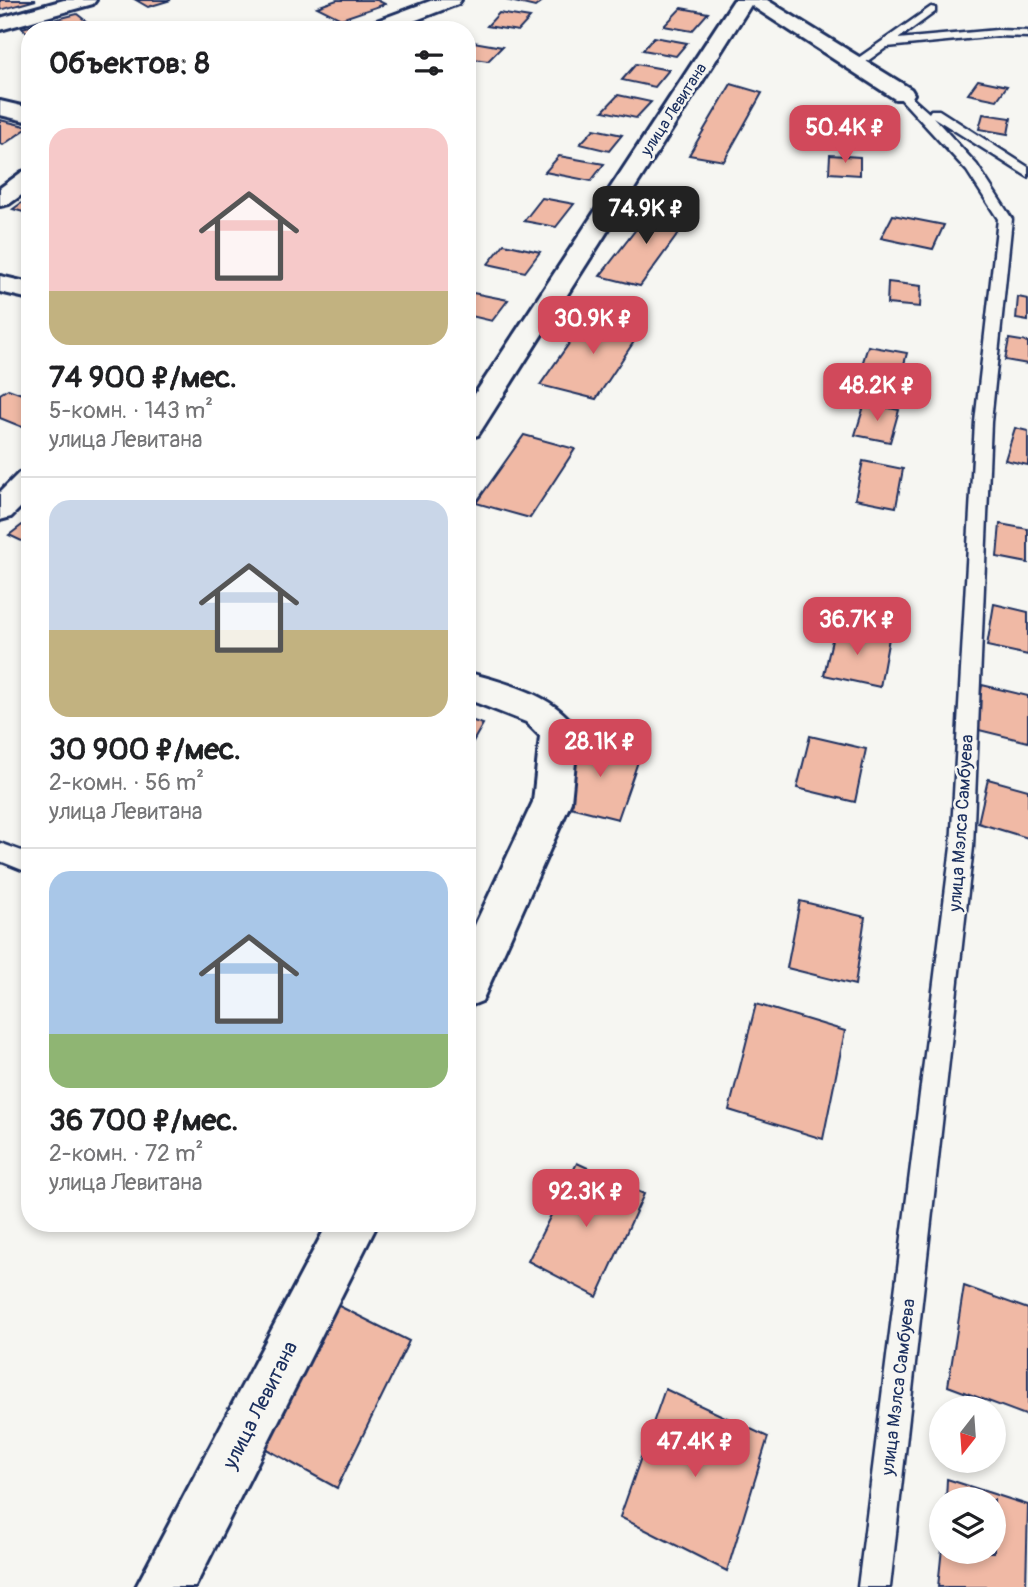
<!DOCTYPE html>
<html lang="ru">
<meta charset="utf-8">
<style>
body{margin:0;font-family:Pangolin,sans-serif;background:#f6f6f6;color:#202124;height:100vh;display:flex;flex-direction:column;font-size:26px;white-space:nowrap}
*{box-sizing:border-box;margin:0}
p{font-size:23px;color:#757577}
.icon{flex:none;width:38px;height:38px;fill:none;stroke:currentColor;stroke-width:2;stroke-linecap:round;stroke-linejoin:round}
.map{position:relative;flex:1;overflow:hidden}
.details{position:absolute;left:21px;top:21px;width:455px;height:1211px;display:flex;flex-direction:column;background:#fff;border-radius:28px;box-shadow:0 4px 10px #0003}
.details>*{flex:none}
.needle{width:46px;rotate:197deg}
.tools{position:absolute;left:929px;top:1396px;display:grid;gap:14px}
.tools a{display:grid;place-items:center;width:77px;height:77px;border-radius:50%;background:#fff;box-shadow:0 4px 10px #0003;font-size:35px}
.price{position:absolute;translate:-50% -60px;padding:0 16px;border-radius:14px;background:#d1495b;color:#fff;font-size:23px;line-height:46px;filter:drop-shadow(0 2px 4px #0008)}
.price::after{content:'';position:absolute;left:50%;top:42px;width:21px;height:16px;margin-left:-10px;background:inherit;clip-path:polygon(0 0,100% 0,50% 100%)}
.price.selected{background:#222;color:#fff}
ul{padding:0;list-style:none}
li{display:grid;align-content:center;gap:14px;height:371px;padding:0 28px}
li+li{border-top:2px solid #e0e0e0}
li span{display:grid;place-items:center;height:217px;border-radius:21px;color:#555}
li>.icon{margin-inline-start:auto}
span .icon{width:126px;height:126px;fill:#fffc;stroke-width:1}
li b{font-size:30px}
h2{display:flex;justify-content:space-between;align-items:center;height:84px;padding:0 28px;font-size:30px}
.map>svg:first-child{display:block}
</style>
<div class="map">
<svg width="1028" height="1587" viewBox="0 0 1028 1587">
<rect width="100%" height="100%" fill="#f6f6f2"/>
<filter id="ink" filterUnits="userSpaceOnUse"><feTurbulence type="fractalNoise" baseFrequency=".0143" numOctaves="2"/><feDisplacementMap in="SourceGraphic" scale="14" xChannelSelector="R" yChannelSelector="G"/><feConvolveMatrix kernelMatrix="1 2 1 2 8 2 1 2 1" color-interpolation-filters="sRGB"/></filter>
<g filter="url(#ink)">
<g fill="#f0b9a5" stroke="#1b2f5e" stroke-width="2">
<path d="M0,0h36l-36,10z"/>
<path d="M136,0h35l-23,7z"/>
<path d="M337,0h40l8,4 -44,15 -24,-12z"/>
<path d="M506,0h38l-9,7z"/>
<path d="M681,8l27,5 -16,18 -28,-5z"/>
<path d="M499,13l31,5 -12,13 -31,-5z"/>
<path d="M77,14l14,11 -18,5h-43v5l-8,-7z"/>
<path d="M281,23l13,7h-34z"/>
<path d="M654,37l33,6 -11,13 -33,-6z"/>
<path d="M467,42l1,-1 34,6 -14,14 -21,-3z"/>
<path d="M636,64l33,6 -14,17 -33,-7z"/>
<path d="M978,80l29,6 -10,14 -29,-6z"/>
<path d="M731,84l31,9 -38,68 -35,-6z"/>
<path d="M618,95l33,7 -15,16 -33,-7z"/>
<path d="M983,114l28,4 -3,16 -29,-5z"/>
<path d="M0,120l29,7 -26,18 -3,-1z"/>
<path d="M594,129l28,6 -13,16 -29,-7z"/>
<path d="M830,155l30,2v18l-31,-2z"/>
<path d="M559,156l45,8 -13,17 -46,-9z"/>
<path d="M30,197v17l-17,-5z"/>
<path d="M542,198l32,6 -18,23 -32,-6z"/>
<path d="M654,206l38,9 -52,71 -40,-10z"/>
<path d="M893,215l51,10 -11,24 -52,-11z"/>
<path d="M504,244l36,8 -15,20 -37,-8z"/>
<path d="M888,282l33,4 -1,21 -33,-3z"/>
<path d="M473,293l35,7 -16,21 -25,-6v-15z"/>
<path d="M1018,297l10,2v22l-12,-2z"/>
<path d="M591,312l54,13 -49,74 -56,-14z"/>
<path d="M1009,339l19,3v22l-23,-4z"/>
<path d="M868,346l39,7 -7,26 -40,-8z"/>
<path d="M8,389l22,8v25l-8,5 -22,-9v-24z"/>
<path d="M865,403l34,7 -9,32 -35,-7z"/>
<path d="M1015,428l13,3v34l-23,-5z"/>
<path d="M524,435l51,14 -45,69 -54,-15z"/>
<path d="M863,461l40,8 -7,38 -41,-8z"/>
<path d="M30,519v26l-21,-10z"/>
<path d="M1000,524l28,5v34l-31,-6z"/>
<path d="M994,604l34,8v43l-41,-9z"/>
<path d="M835,627l54,11 -9,49 -56,-12z"/>
<path d="M982,685l46,11v46l-53,-13z"/>
<path d="M467,719l16,5 -16,28z"/>
<path d="M810,736l56,13 -11,53 -58,-14z"/>
<path d="M582,739l59,14 -23,66 -60,-15z"/>
<path d="M988,779l40,11v48l-50,-15z"/>
<path d="M800,901l65,16 -10,68 -68,-17z"/>
<path d="M756,1004l89,27 -22,108 -94,-29z"/>
<path d="M577,1163l67,31 -47,103 -69,-36z"/>
<path d="M964,1286l64,23v107l-80,-30z"/>
<path d="M337,1305l72,36 -72,147 -76,-42z"/>
<path d="M665,1389l103,48 -41,134 -107,-54z"/>
<path d="M947,1479l81,26 -2,82h-88l4,-39v4h52v-52h-48z"/>
</g>
<g fill="none" stroke-linecap="round" stroke-linejoin="round">
<defs>
<g id="lane">
<path d="M931,7l4,1v4l-37,27 99,-9 31,1v6l-31,-1 -110,11 -28,20h-8v-4z"/>
<path d="M903,90l26,23 2,-3h8l89,57v10l-95,-60 44,48 35,54 -21,203 -18,425 -83,740h-32l93,-740 24,-425 23,-203 -31,-48 -68,-74 -2,-3z"/>
<path d="M0,843l30,11v19l-30,-12z"/>
</g>
<g id="street">
<path d="M64,0h32l-3,4 -93,26v-12z"/>
<path d="M433,0h28l-3,4 -68,26h-30l3,-4z"/>
<path d="M734,0h20l-272,429 -4,6 -11,3v-32z"/>
<path d="M0,101l30,7v14l-30,-7z"/>
<path d="M30,170v19l-21,15 -9,2v-18l22,-16z"/>
<path d="M0,276l30,7v16l-30,-7z"/>
<path d="M30,470v28l-19,19 -11,3v-28l19,-19z"/>
<path d="M467,672c39,12 90,22 111,60l-7,70 -89,199 -15,6v-65l66,-140 7,-66 -14,-14 -59,-23z"/>
<path d="M328,1223h50l-183,364h-59z"/>
</g>
<path id="secondary" d="M743,0h24l144,89 3,5 -3,5h-16z"/>
</defs>
<use href="#lane" stroke="#1b2f5e" stroke-width="5"/>
<use href="#street" stroke="#1b2f5e" stroke-width="6"/>
<use href="#secondary" stroke="#1b2f5e" stroke-width="6"/>
<use href="#lane" fill="#f6f6f2" fill-rule="evenodd"/>
<use href="#street" fill="#f6f6f2" fill-rule="evenodd"/>
<use href="#secondary" fill="#f6f6f2" fill-rule="evenodd"/>
</g>
</g>
<g text-anchor="middle" stroke-width="5" stroke-linejoin="round" paint-order="stroke">
<g font-size="16" fill="#1b2f5e" stroke="#f6f6f2">
<text transform="translate(673 109) rotate(-57)" y="6">улица Левитана</text>
</g>
<g font-size="18" fill="#1b2f5e" stroke="#f6f6f2">
<text transform="translate(961 823) rotate(-86)" y="6">улица Мэлса Самбуева</text>
<text transform="translate(898 1387) rotate(-83)" y="6">улица Мэлса Самбуева</text>
</g>
<g font-size="21" fill="#1b2f5e" stroke="#f6f6f2">
<text transform="translate(260 1405) rotate(-63)" y="7">улица Левитана</text>
</g>
</g>
</svg>
<div class="tools">
<a><svg class="needle" viewBox="-14 -14 28 28"><path d="M0-13l5 13h-10z" fill="#e53935"/><path d="M0 13l5-13h-10z" fill="#757577"/></svg></a>
<a><svg class="icon" aria-label="layers" viewBox="0 0 24 24"><path d="M12 4l9 5-9 5-9-5zM3 14l9 5 9-5"/></svg></a>
</div>
<b class="price" style="left:845px;top:165px">50.4K ₽</b>
<b class="price selected" style="left:646px;top:246px">74.9K ₽</b>
<b class="price" style="left:593px;top:356px">30.9K ₽</b>
<b class="price" style="left:877px;top:423px">48.2K ₽</b>
<b class="price" style="left:857px;top:657px">36.7K ₽</b>
<b class="price" style="left:600px;top:779px">28.1K ₽</b>
<b class="price" style="left:586px;top:1229px">92.3K ₽</b>
<b class="price" style="left:695px;top:1479px">47.4K ₽</b>
<section class="details">
<h2>Объектов: 8<svg class="icon" aria-label="filters" viewBox="0 0 24 24"><path d="M4 7h16M4 17h16"/><circle cx="9" cy="7" r="2"/><circle cx="15" cy="17" r="2"/></svg></h2>
<ul>
<li><span style="background:linear-gradient(#f6c9c9 75%,#c2b280 0)"><svg class="icon" aria-label="home" viewBox="0 0 24 24"><path d="M3 11l9-7 9 7M6 9v11h12V9"/></svg></span><div><b>74 900 ₽/мес.</b><p>5-комн. · 143 m²</p><p>улица Левитана</p></div></li>
<li><span style="background:linear-gradient(#c9d6e8 60%,#c2b280 0)"><svg class="icon" aria-label="home" viewBox="0 0 24 24"><path d="M3 11l9-7 9 7M6 9v11h12V9"/></svg></span><div><b>30 900 ₽/мес.</b><p>2-комн. · 56 m²</p><p>улица Левитана</p></div></li>
<li><span style="background:linear-gradient(#a9c7e8 75%,#8fb573 0)"><svg class="icon" aria-label="home" viewBox="0 0 24 24"><path d="M3 11l9-7 9 7M6 9v11h12V9"/></svg></span><div><b>36 700 ₽/мес.</b><p>2-комн. · 72 m²</p><p>улица Левитана</p></div></li>
</ul>
</section>
</div>
